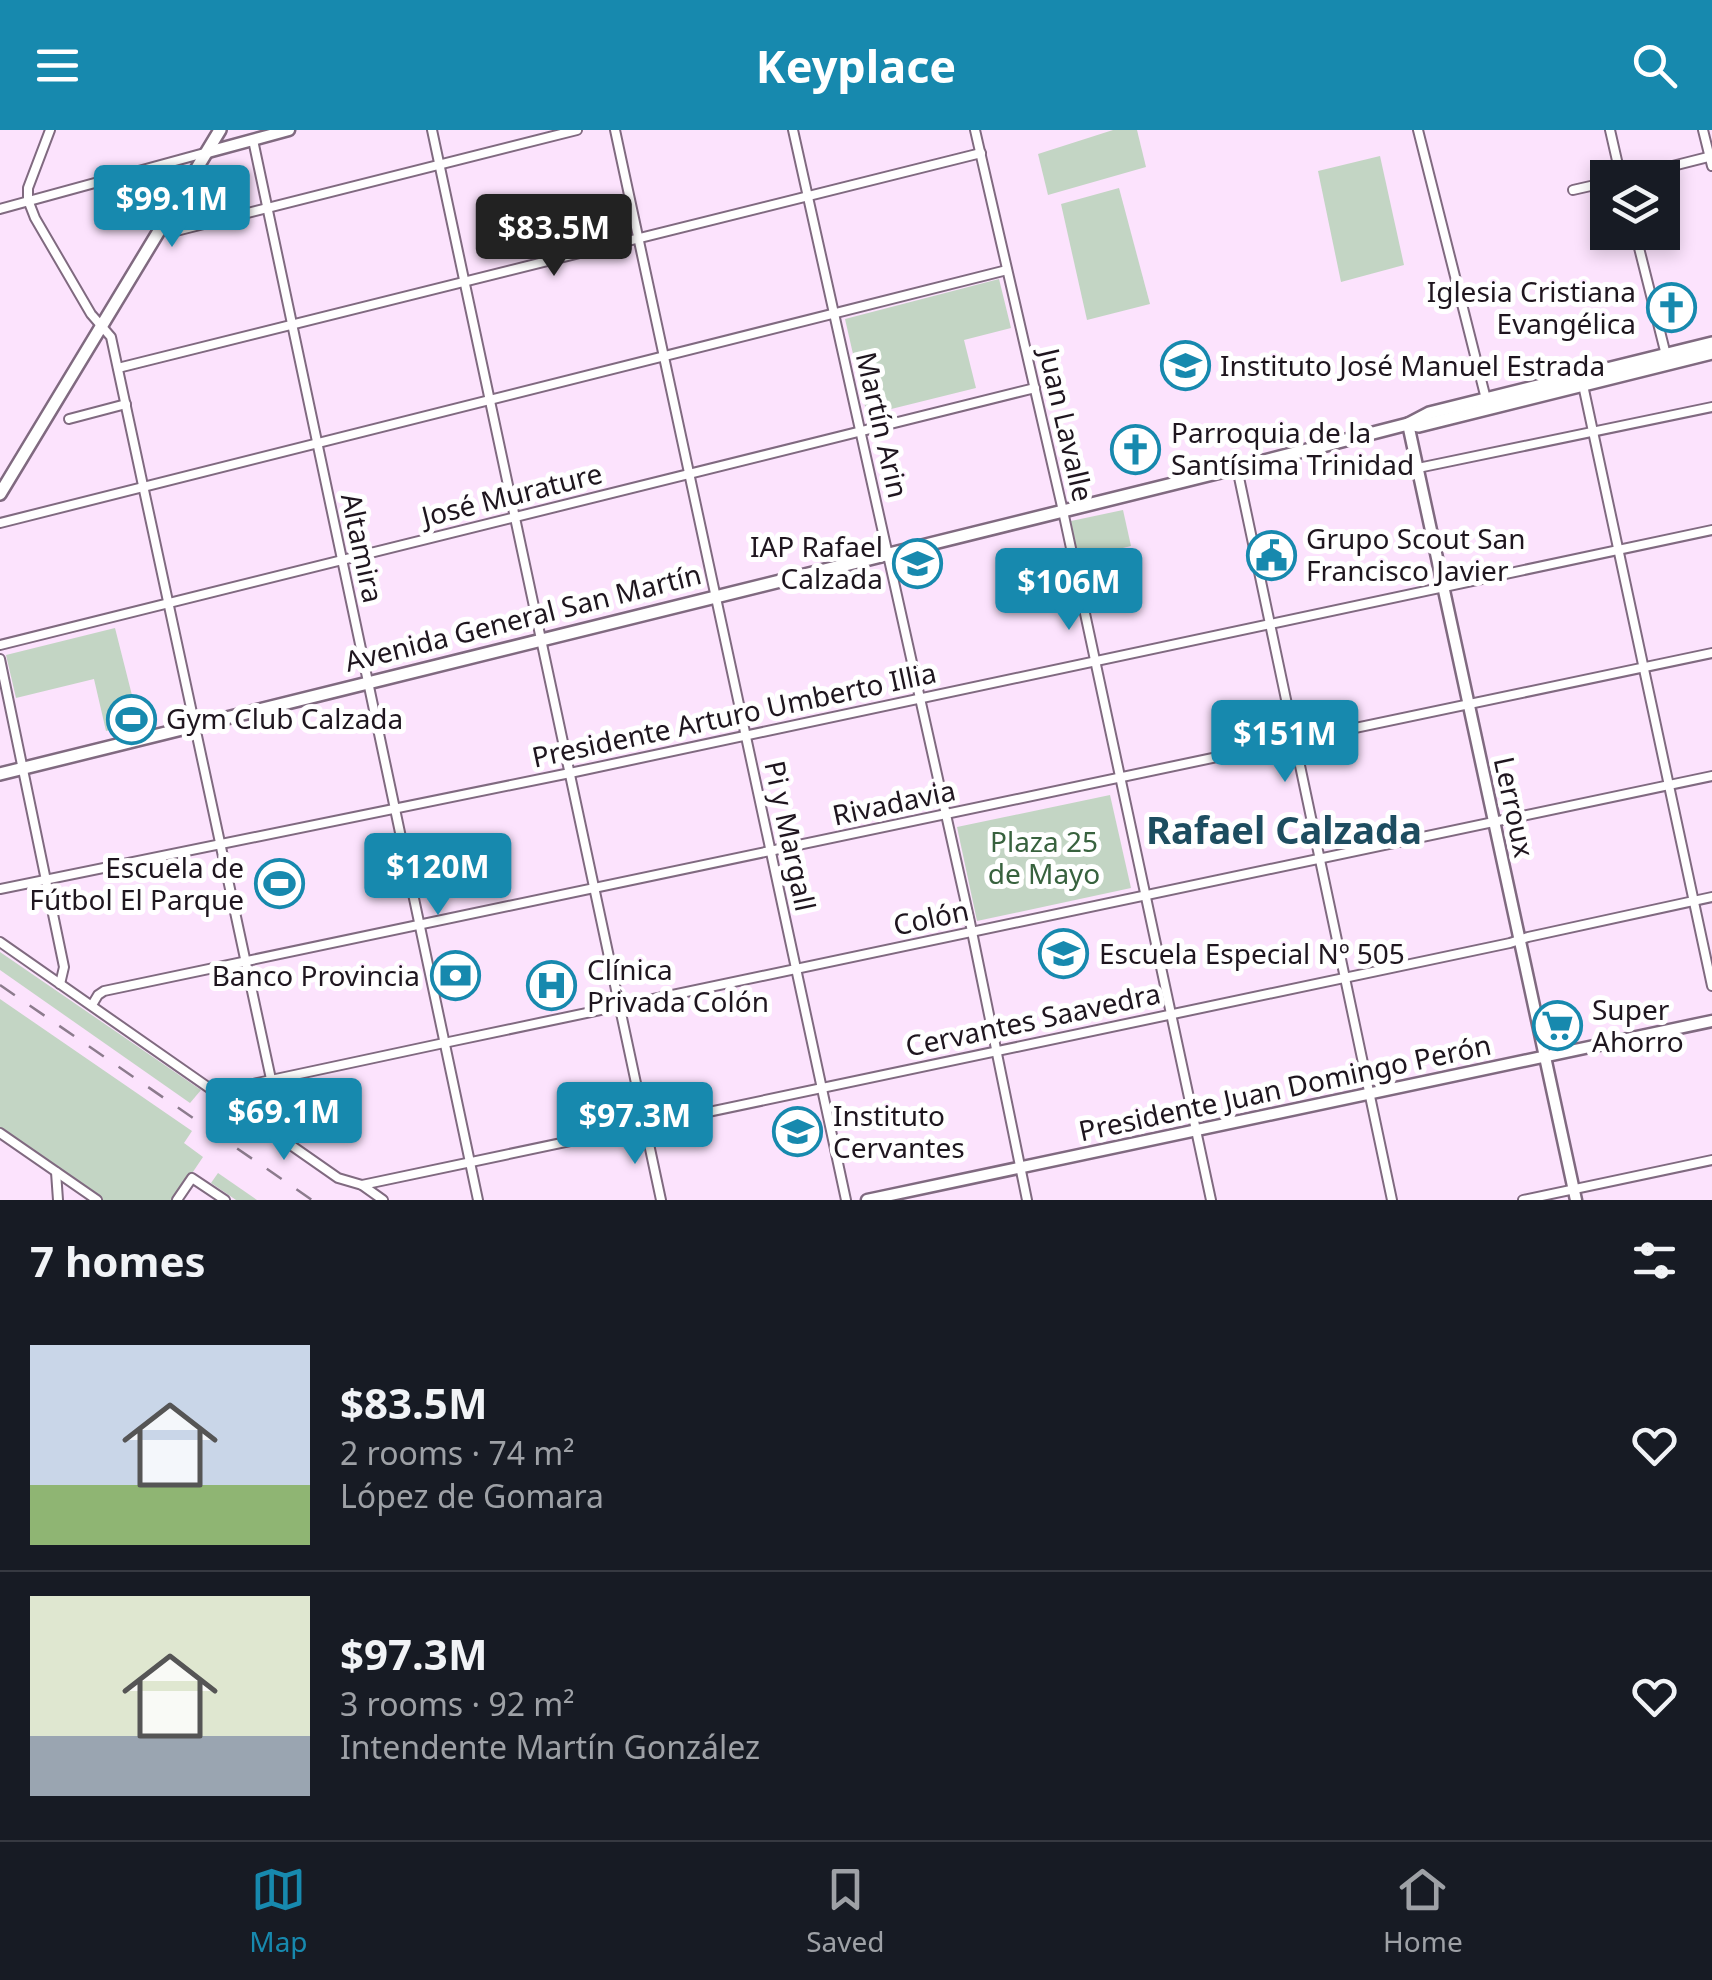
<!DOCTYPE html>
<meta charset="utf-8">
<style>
body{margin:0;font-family:"Noto Sans",sans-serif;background:#20242c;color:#f1f3f6;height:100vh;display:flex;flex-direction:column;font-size:38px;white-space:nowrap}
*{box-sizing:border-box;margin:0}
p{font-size:32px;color:#9ea1a6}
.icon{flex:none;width:55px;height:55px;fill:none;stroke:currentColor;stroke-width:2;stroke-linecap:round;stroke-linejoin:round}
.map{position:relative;height:1070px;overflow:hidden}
.side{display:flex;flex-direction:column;background:#171b24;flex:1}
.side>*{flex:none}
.tools{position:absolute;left:1590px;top:30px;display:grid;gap:20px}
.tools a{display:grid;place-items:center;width:90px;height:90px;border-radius:0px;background:#171b24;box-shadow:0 5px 15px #0003;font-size:50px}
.price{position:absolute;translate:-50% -85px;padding:0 22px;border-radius:10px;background:#1789ae;color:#fff;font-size:32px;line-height:65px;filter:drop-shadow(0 2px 5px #0008)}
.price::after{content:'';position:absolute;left:50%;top:60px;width:30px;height:22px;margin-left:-15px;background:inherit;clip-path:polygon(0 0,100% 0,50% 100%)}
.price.current{background:#222;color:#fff}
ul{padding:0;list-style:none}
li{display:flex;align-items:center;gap:30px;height:250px;padding:0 30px}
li+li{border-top:2px solid #363941}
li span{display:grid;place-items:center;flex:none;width:280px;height:200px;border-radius:0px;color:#555}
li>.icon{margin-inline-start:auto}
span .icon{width:120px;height:120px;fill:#fffc;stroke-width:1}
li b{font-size:42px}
h2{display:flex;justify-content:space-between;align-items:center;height:120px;padding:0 30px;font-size:42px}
header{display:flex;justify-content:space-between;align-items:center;height:130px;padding:0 30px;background:#1789ae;color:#fff;font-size:45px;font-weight:700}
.dock{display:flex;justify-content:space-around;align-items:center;height:140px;border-top:2px solid #363941;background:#171b24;font-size:28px;color:#9ea1a6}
.dock a{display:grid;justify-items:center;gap:5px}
.dock .current{color:#1789ae}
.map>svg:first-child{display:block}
</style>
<header><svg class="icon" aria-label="menu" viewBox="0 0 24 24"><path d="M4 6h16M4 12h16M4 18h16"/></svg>Keyplace<svg class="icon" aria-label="search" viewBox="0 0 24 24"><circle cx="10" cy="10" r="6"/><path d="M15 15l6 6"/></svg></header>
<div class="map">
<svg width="1712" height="1070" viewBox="0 0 1712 1070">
<rect width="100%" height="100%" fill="#fce3fd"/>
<g fill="#c3d5c4">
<path d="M1113,0h24l9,37 -98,28 -10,-41z"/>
<path d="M1380,26l24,109 -63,17 -23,-111z"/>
<path d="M1119,58l31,116 -63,16 -26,-116z"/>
<path d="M999,149l12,49 -47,12 12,48 -109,27 -22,-96z"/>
<path d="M1123,380l8,36 -53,13 -7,-38z"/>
<path d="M115,498l24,95 -33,8 -12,-52 -78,19 -10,-43z"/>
<path d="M1110,665l21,93 -154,33 -20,-94z"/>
<path d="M0,822l201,138 -11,13 -190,-133z"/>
<path d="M0,869l192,132 -8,12 19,14 -29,43h-71l-103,-72z"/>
<path d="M266,959l7,21 -2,6 -7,3 -22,-14 -2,-7 5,-6z"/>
<path d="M218,1043l39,27h-21l-25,-17z"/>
</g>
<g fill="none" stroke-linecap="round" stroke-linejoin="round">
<defs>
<g id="minor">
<path d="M50,0l-22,58v12l7,18 56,96 20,23 163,756 5,27 -2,15"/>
<path d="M432,0l229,1070"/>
<path d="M615,0l231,1070"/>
<path d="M793,0l177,792 57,278"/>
<path d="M975,0l88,381 148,689"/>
<path d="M1418,0l68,269"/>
<path d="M1610,0l11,48"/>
<path d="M1703,0l9,36"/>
<path d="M253,10l225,1060"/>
<path d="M1625,48l87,-22"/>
<path d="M1573,60l35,-8"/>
<path d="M0,79l208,-57"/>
<path d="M163,96l13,5 401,-101"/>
<path d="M1635,102l32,127"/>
<path d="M118,238l863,-215"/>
<path d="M1583,255l129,601"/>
<path d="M69,289l57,-15"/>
<path d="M1237,338l155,732"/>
<path d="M1418,338l294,-61"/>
<path d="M0,393l1007,-253"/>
<path d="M0,515l1035,-257"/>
<path d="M0,529l64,308 -4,17"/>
<path d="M0,759l570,-116 1142,-243"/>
<path d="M0,812l338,236 24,7 21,15"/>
<path d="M92,875l6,-10 6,-4 1608,-338"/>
<path d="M220,966l10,-6 27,-7 187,-40 1268,-267"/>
<path d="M0,1003l97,67"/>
<path d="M56,1042l2,28"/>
<path d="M362,1055l1148,-242 18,-6 184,-40"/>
<path d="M177,1070l15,-22 33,22"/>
<path d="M1523,1070l189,-40"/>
</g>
<g id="tertiary">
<path d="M208,22l81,-22"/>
<path d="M1408,294l168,776"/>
<path d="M867,1070l845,-179"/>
</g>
<g id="secondary">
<path d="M1408,294l11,2 293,-73"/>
<path d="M0,364l220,-364"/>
<path d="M0,644l1237,-306 171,-44 21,-11 283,-70"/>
</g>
</defs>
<use href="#minor" stroke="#806a80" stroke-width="12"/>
<use href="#tertiary" stroke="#806a80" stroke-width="15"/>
<use href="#secondary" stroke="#806a80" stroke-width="16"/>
<use href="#minor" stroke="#fff" stroke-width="8"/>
<use href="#tertiary" stroke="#fff" stroke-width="10"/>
<use href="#secondary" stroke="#fff" stroke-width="11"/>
<path stroke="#8c7b8d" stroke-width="2.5" stroke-dasharray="18 18" stroke-linecap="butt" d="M0,855l312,215"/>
</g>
<defs>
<symbol id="church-ring" viewBox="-11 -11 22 22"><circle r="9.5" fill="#fff" stroke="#1789ae" stroke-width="1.5"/><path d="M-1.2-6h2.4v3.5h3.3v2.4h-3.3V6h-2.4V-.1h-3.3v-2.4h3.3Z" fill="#1789ae"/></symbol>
<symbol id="school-ring" viewBox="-11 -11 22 22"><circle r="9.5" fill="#fff" stroke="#1789ae" stroke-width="1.5"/><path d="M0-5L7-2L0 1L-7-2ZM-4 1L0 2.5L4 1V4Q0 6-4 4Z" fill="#1789ae"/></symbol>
<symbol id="civic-ring" viewBox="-11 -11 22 22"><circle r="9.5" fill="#fff" stroke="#1789ae" stroke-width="1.5"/><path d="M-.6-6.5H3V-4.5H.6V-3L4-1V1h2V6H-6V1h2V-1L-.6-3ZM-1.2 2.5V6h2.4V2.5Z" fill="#1789ae"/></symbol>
<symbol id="university-ring" viewBox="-11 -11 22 22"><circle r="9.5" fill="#fff" stroke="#1789ae" stroke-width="1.5"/><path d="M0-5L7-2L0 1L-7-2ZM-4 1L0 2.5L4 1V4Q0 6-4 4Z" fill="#1789ae"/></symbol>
<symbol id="stadium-ring" viewBox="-11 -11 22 22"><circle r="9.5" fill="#fff" stroke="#1789ae" stroke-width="1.5"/><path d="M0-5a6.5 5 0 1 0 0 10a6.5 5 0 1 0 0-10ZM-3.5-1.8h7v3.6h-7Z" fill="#1789ae"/></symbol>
<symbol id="bank-ring" viewBox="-11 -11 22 22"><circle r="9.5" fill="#fff" stroke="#1789ae" stroke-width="1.5"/><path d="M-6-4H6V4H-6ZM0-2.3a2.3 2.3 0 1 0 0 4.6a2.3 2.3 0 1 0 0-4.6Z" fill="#1789ae"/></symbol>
<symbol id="hospital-ring" viewBox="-11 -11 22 22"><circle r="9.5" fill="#fff" stroke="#1789ae" stroke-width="1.5"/><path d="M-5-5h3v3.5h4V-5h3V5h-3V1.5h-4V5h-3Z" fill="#1789ae"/></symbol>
<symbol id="supermarket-ring" viewBox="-11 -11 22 22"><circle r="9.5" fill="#fff" stroke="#1789ae" stroke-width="1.5"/><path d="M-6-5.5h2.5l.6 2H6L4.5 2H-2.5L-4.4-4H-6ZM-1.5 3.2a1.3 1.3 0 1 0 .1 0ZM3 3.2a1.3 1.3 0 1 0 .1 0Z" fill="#1789ae"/></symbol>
</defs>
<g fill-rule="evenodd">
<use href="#church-ring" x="1644" y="150" width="55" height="55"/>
<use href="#school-ring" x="1158" y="208" width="55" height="55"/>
<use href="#church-ring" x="1108" y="292" width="55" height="55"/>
<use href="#civic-ring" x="1244" y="398" width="55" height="55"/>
<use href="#university-ring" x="890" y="406" width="55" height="55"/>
<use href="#stadium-ring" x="104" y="562" width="55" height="55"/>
<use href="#stadium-ring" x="252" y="726" width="55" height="55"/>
<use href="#school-ring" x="1036" y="796" width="55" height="55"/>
<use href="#bank-ring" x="428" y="818" width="55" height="55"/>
<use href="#hospital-ring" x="524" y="828" width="55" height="55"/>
<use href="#supermarket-ring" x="1530" y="868" width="55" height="55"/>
<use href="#school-ring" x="770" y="974" width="55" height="55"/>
</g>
<g text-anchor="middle" stroke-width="10" stroke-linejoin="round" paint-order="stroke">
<g font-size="28" fill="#1f161f" stroke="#fff" text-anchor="start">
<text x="1636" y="172" text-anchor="end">Iglesia Cristiana<tspan x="1636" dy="32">Evangélica</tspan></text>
<text x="1220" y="246">Instituto José Manuel Estrada</text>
<text x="1171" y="313">Parroquia de la<tspan x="1171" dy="32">Santísima Trinidad</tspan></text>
<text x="1306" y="419">Grupo Scout San<tspan x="1306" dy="32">Francisco Javier</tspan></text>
<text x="883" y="427" text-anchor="end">IAP Rafael<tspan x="883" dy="32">Calzada</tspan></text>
<text x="166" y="599">Gym Club Calzada</text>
<text x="244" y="748" text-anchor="end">Escuela de<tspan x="244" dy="32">Fútbol El Parque</tspan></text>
<text x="1099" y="834">Escuela Especial Nº 505</text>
<text x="587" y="850">Clínica<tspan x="587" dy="32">Privada Colón</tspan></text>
<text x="420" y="856" text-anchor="end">Banco Provincia</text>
<text x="1592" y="890">Super<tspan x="1592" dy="32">Ahorro</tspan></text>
<text x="833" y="996">Instituto<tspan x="833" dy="32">Cervantes</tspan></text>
</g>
<g font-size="28" fill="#1f161f" stroke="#fff">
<text transform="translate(882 295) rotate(77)" y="10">Martín Arin</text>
<text transform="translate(1066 295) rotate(77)" y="10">Juan Lavalle</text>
<text transform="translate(512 365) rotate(-14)" y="10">José Murature</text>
<text transform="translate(362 418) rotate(78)" y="10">Altamira</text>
<text transform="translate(523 488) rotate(-14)" y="10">Avenida General San Martín</text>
<text transform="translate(734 585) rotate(-12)" y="10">Presidente Arturo Umberto Illia</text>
<text transform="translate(894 673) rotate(-12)" y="10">Rivadavia</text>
<text transform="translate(1514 677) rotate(78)" y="10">Lerroux</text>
<text transform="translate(790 706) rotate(78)" y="10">Pi y Margall</text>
<text transform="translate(931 788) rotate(-12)" y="10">Colón</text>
<text transform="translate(1033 890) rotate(-12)" y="10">Cervantes Saavedra</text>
<text transform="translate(1285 958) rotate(-12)" y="10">Presidente Juan Domingo Perón</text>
</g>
<g font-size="28" fill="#38623e" stroke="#fff">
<text x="1044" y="722">Plaza 25<tspan x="1044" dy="32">de Mayo</tspan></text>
</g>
<g font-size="38" font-weight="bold" fill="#1d4d60" stroke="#fff">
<text x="1284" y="714">Rafael Calzada</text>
</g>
</g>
</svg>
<div class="tools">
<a><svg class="icon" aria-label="layers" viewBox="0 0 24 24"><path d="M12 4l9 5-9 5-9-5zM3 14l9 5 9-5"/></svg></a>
</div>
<b class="price" style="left:172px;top:120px">$99.1M</b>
<b class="price current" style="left:554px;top:149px">$83.5M</b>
<b class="price" style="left:1069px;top:503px">$106M</b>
<b class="price" style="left:1285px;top:655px">$151M</b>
<b class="price" style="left:438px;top:788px">$120M</b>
<b class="price" style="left:284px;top:1033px">$69.1M</b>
<b class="price" style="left:635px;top:1037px">$97.3M</b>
</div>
<section class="side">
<h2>7 homes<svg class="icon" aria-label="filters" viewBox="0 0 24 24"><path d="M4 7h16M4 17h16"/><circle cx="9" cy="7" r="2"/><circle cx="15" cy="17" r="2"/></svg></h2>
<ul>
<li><span style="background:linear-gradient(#c9d6e8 70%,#8fb573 0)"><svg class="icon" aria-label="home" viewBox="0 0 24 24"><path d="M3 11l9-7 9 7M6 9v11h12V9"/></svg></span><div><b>$83.5M</b><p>2 rooms · 74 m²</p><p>López de Gomara</p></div><svg class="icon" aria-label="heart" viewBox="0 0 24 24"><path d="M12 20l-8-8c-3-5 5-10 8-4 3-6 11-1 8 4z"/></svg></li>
<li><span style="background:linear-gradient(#dfe7d0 70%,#9aa5b1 0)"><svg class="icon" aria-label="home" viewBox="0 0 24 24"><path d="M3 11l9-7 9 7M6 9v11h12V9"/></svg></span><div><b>$97.3M</b><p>3 rooms · 92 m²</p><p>Intendente Martín González</p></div><svg class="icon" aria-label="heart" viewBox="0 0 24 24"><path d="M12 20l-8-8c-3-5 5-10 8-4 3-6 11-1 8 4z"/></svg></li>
</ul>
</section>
<nav class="dock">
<a class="current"><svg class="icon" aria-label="map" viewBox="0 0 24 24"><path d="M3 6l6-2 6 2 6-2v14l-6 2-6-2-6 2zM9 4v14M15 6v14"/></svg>Map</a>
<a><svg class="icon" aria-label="saved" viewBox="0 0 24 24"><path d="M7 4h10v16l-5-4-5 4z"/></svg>Saved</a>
<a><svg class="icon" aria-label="home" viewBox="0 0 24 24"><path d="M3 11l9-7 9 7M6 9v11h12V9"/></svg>Home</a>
</nav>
